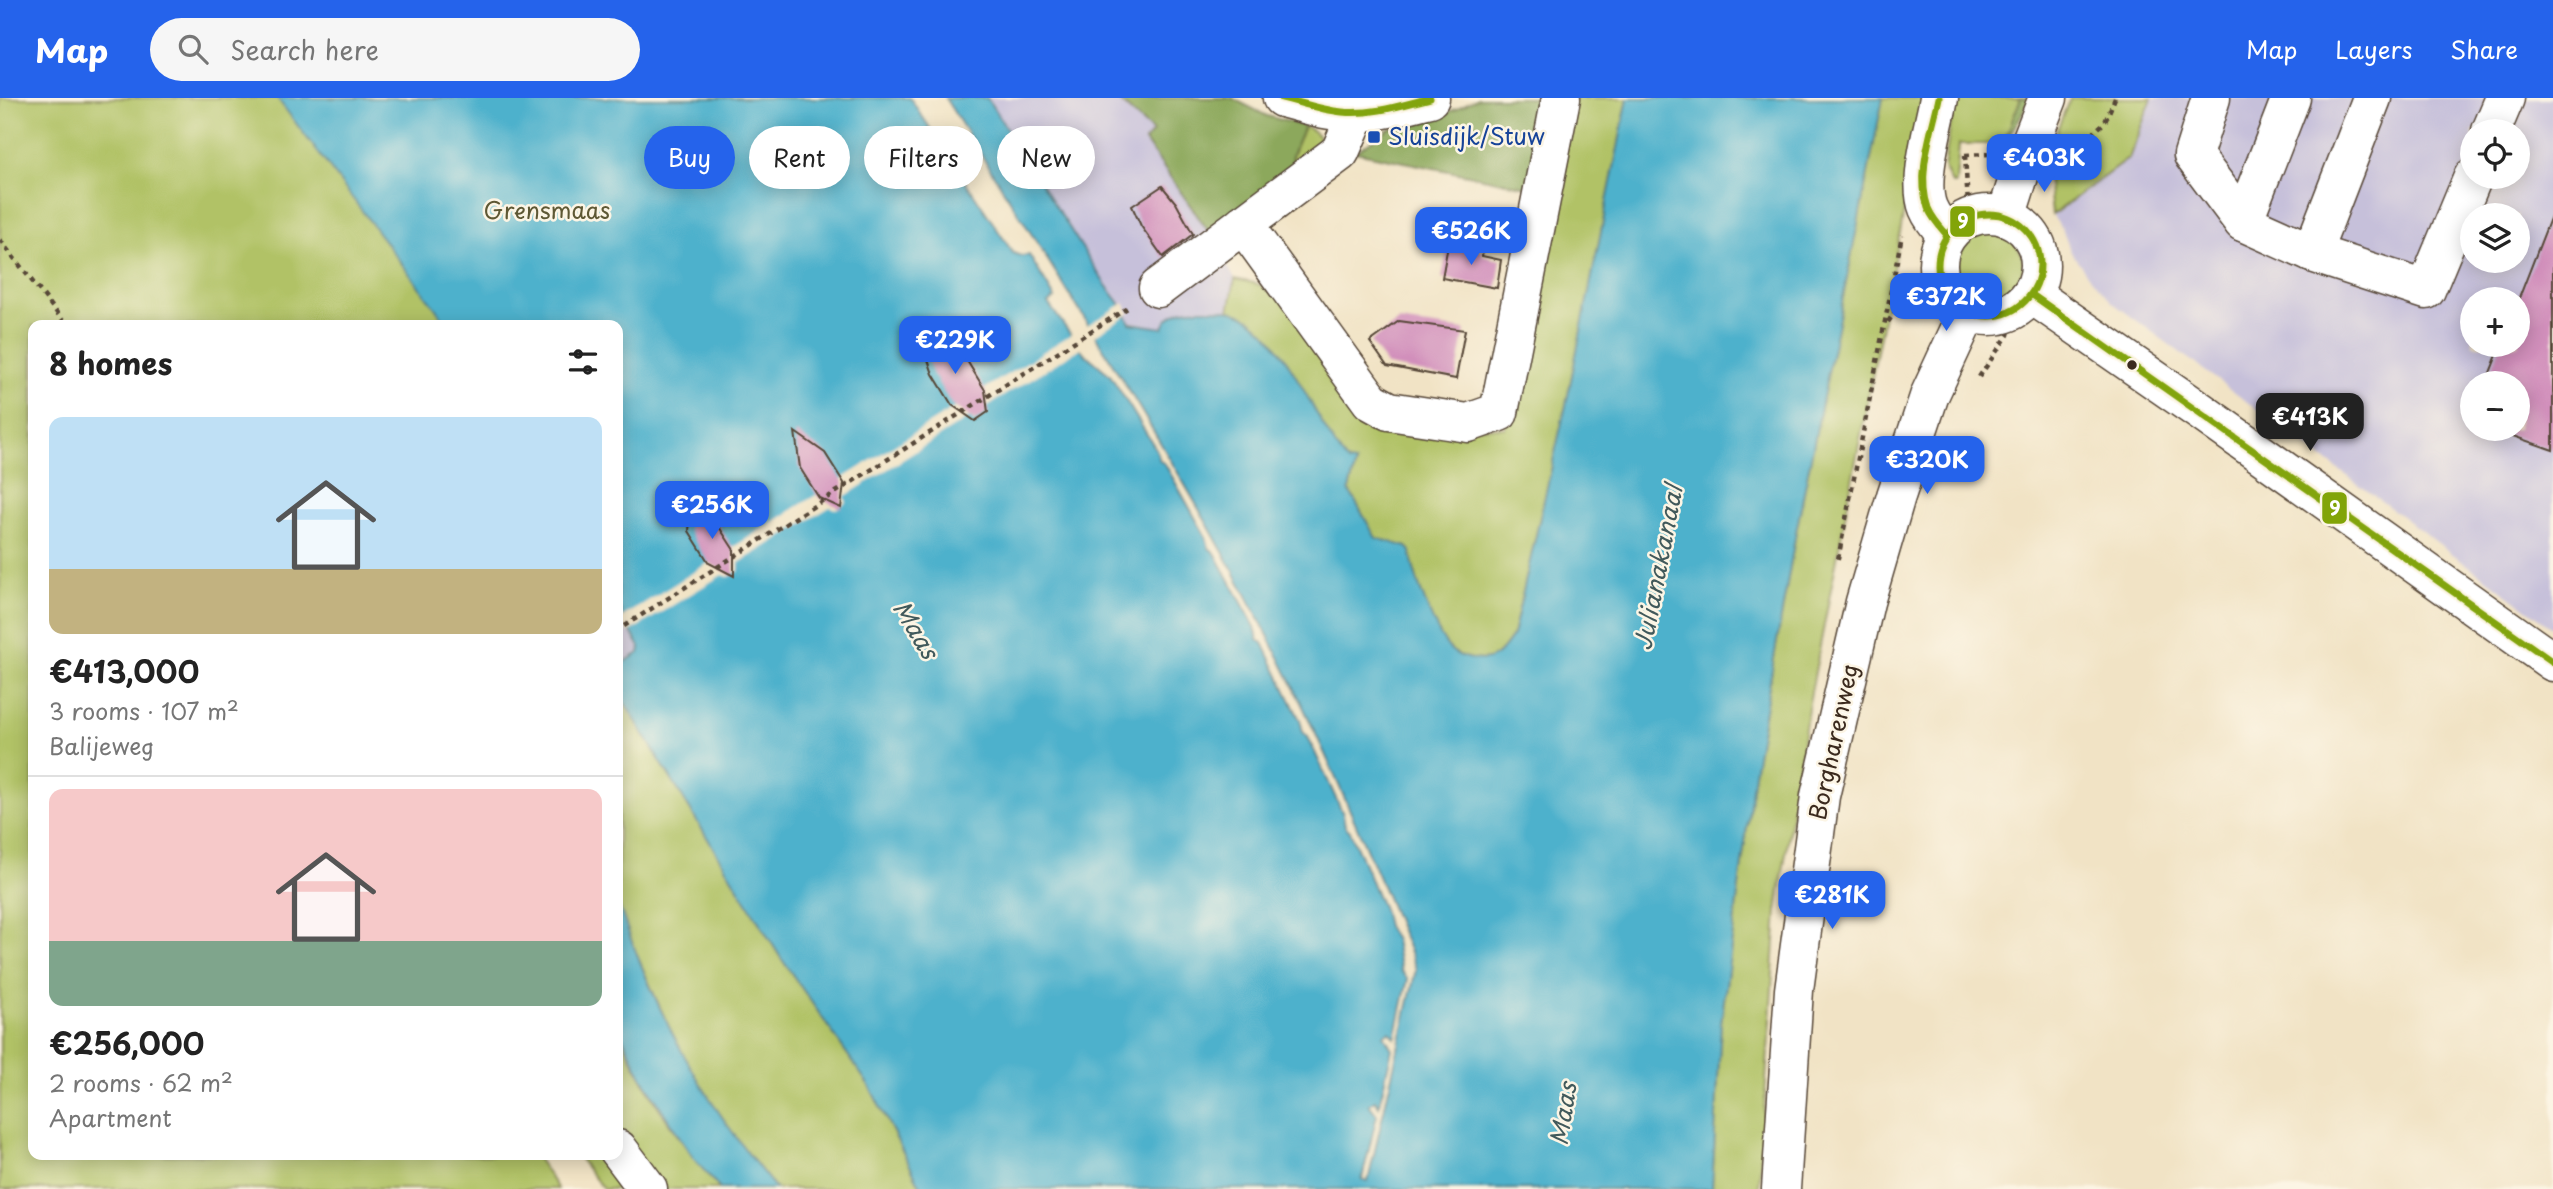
<!DOCTYPE html>
<meta charset="utf-8">
<style>
body{margin:0;font-family:"Playpen Sans",sans-serif;background:#f6f6f6;color:#222;height:100vh;display:flex;flex-direction:column;font-size:26px;white-space:nowrap}
*{box-sizing:border-box;margin:0}
p{font-size:23px;color:#767676}
.icon{flex:none;width:38px;height:38px;fill:none;stroke:currentColor;stroke-width:2;stroke-linecap:round;stroke-linejoin:round}
.map{position:relative;flex:1;overflow:hidden}
.panel{position:absolute;left:28px;top:222px;width:595px;height:840px;display:flex;flex-direction:column;background:#fff;border-radius:14px;box-shadow:0 4px 18px #0003}
.panel>*{flex:none}
.guide{position:absolute;left:644px;top:28px;width:665px;height:63px;display:flex;gap:14px}
.fabs{position:absolute;left:2460px;top:21px;display:grid;gap:14px}
.fabs a{display:grid;place-items:center;width:70px;height:70px;border-radius:50%;background:#fff;box-shadow:0 4px 18px #0003;font-size:35px}
.price{position:absolute;translate:-50% -60px;padding:0 16px;border-radius:14px;background:#2563eb;color:#fff;font-size:23px;line-height:46px;filter:drop-shadow(0 2px 4px #0008)}
.price::after{content:'';position:absolute;left:50%;top:42px;width:21px;height:16px;margin-left:-10px;background:inherit;clip-path:polygon(0 0,100% 0,50% 100%)}
.price.selected{background:#222;color:#fff}
ul{padding:0;list-style:none}
li{display:grid;align-content:center;gap:14px;height:371px;padding:0 21px}
li+li{border-top:2px solid #e0e0e0}
li span{display:grid;place-items:center;height:217px;border-radius:14px;color:#555}
li>.icon{margin-inline-start:auto}
span .icon{width:126px;height:126px;fill:#fffc;stroke-width:1}
li b{font-size:30px}
h2{display:flex;justify-content:space-between;align-items:center;height:84px;padding:0 21px;font-size:30px}
.pill{padding:0 24px;border-radius:32px;background:#fff;box-shadow:0 4px 18px #0003;font-size:24px;line-height:63px}
.pill.selected{background:#2563eb;color:#fff}
header{display:flex;align-items:center;gap:42px;box-sizing:border-box;height:98px;padding:0 35px;background:#2563eb;color:#fff}
header strong{font-size:33px}
nav{display:flex;gap:38px;margin-inline-start:auto;font-size:24px}
.search{width:490px;height:63px;background:#f6f6f6;display:flex;align-items:center;gap:18px;box-sizing:border-box;padding:0 24px;border-radius:38px;color:#767676;font-size:26px}
.map>svg:first-child{display:block}
</style>
<header>
<strong>Map</strong>
<div class="search"><svg class="icon" aria-label="search" viewBox="0 0 24 24"><circle cx="10" cy="10" r="6"/><path d="M15 15l6 6"/></svg>Search here</div>
<nav><a>Map</a><a>Layers</a><a>Share</a></nav>
</header>
<div class="map">
<svg width="2553" height="1091" viewBox="0 0 2553 1091">
<rect width="100%" height="100%" fill="#fcf5e5"/>
<filter id="ink" filterUnits="userSpaceOnUse"><feTurbulence type="fractalNoise" baseFrequency=".0143" numOctaves="2"/><feDisplacementMap in="SourceGraphic" scale="14" xChannelSelector="R" yChannelSelector="G"/><feConvolveMatrix kernelMatrix="1 2 1 2 8 2 1 2 1" color-interpolation-filters="sRGB"/></filter>
<filter id="wash" filterUnits="userSpaceOnUse"><feTurbulence type="fractalNoise" baseFrequency=".00686" numOctaves="4" result="noise"/><feDisplacementMap in="SourceGraphic" scale="28" xChannelSelector="R" yChannelSelector="G"/><feGaussianBlur stdDeviation="1.57" result="paint"/><feColorMatrix in="noise" values="0 0 0 0 0 0 0 0 0 0 0 0 0 0 0 0 0 1.4 0 .05"/><feComposite in="paint" operator="in"/></filter>
<g filter="url(#wash)">
<rect width="100%" height="100%" fill="#f1e3c5"/>
<g fill="#c6c0da" fill-rule="evenodd">
<path d="M987,0h129l37,34 -7,9 64,94 25,44 -6,32 -38,-3 -10,3 -15,9 -2,8 -32,-6 -2,1 -11,-21 -14,-18z"/>
<path d="M2090,0h463v530l-440,-325 -27,-30 -16,-23 -8,-21 -10,-14zM2473,33h45v46h-45zM2473,117h45v46h-45zM2473,201h45v46h-45zM2473,285h45v46h-45z"/>
<path d="M618,507l4,8 -1,2 19,32 -1,6 -21,13z"/>
</g>
<g fill="#b1c266" stroke="#767642" stroke-width="2">
<path d="M0,0h891l-273,228h-585v829h502l23,34h-558z"/>
<path d="M1570,0h58l-62,307 -53,230c-5,6 -11,17 -18,21 -12,8 -37,2 -46,-8 -14,-16 -38,-77 -38,-97l-4,-4 -31,-8 -27,-49 7,-26 -8,-2 -13,-14 -48,-84 -29,-39 -29,-14 6,-32 23,5 29,18 96,123 122,3z"/>
<path d="M1883,0h43l-118,610 -31,203 -18,278h-47l9,-166 33,-250 42,-241z"/>
<path d="M1955,0h66l-18,46h-44l-3,40h-4l-8,-17z"/>
<path d="M2070,0h82l-23,60 -77,57 -4,-39 6,-39z"/>
<path d="M1304,28c14,6 18,12 19,27l-27,22 -4,-20z"/>
<circle cx="1989" cy="167" r="34"/>
<path d="M618,594l163,266 89,129 52,102h-146l-45,-57 -26,-37 -24,-41 -47,-105 -16,-46z"/>
<path d="M618,930c23,59 61,114 102,161h-117l-26,-34h41z"/>
</g>
<g fill="#8ca85b" stroke="#64693c" stroke-width="2">
<path d="M1116,0h116l35,18 37,10 -12,29 4,20 -85,60 -66,-94 8,-9z"/>
<path d="M1478,0h72l-18,90 -177,-36 35,-24 51,-12z"/>
<path d="M2021,0h8l-7,17 -19,29z"/>
</g>
<g fill="#4db1cc" stroke="#446e75" stroke-width="2">
<path d="M277,0h633l103,155 8,3 8,-1 26,43 -7,5 36,50 26,22 46,74 4,12 5,3 41,73 3,11 6,5 40,74 3,13 5,3 37,77 3,12 5,5 35,77 2,12 5,5 33,78 4,17 8,14 6,31 7,8 -13,59 -5,-7 -6,4 8,14 -13,57 -4,-6 -6,4 8,11 -15,64 6,2 48,-212 -6,-17c-46,-109 -91,-219 -146,-324 -96,-184 -208,-355 -319,-530h42l118,186 14,18 11,21 33,5c5,-15 20,-20 35,-19 14,0 29,-1 43,5 46,21 73,109 107,148l8,1 -7,27 27,48 31,9 4,4c0,20 24,81 38,97 9,10 34,16 46,8 7,-4 13,-15 18,-21l53,-230 62,-307h255l-87,434 -42,241 -33,250 -9,166h-790l-52,-102 -89,-129 -163,-266v-26l21,-13 1,-6 -19,-32 1,-3 -4,-7v-279l-170,-1z"/>
<path d="M618,805c37,110 84,196 158,286h-56l-26,-30 -26,-40 -26,-42 -24,-49z"/>
</g>
<g fill="#f1e3c5">
<path d="M1124,205l6,10 -39,25 -7,-11z"/>
<path d="M1073,235l12,15 -2,2 -2,-2 -95,59 2,5 -14,10 -4,-5 -126,80 3,5 -11,7 -6,-2 -91,56v8l-10,6 -7,-2 -94,58 -9,-14z"/>
</g>
<g id="blocks">
<g fill="#d18fbb">
<path d="M1162,88l14,17 17,31 -30,23 -22,-31 -9,-20z"/>
<path d="M2551,118h2v234l-60,-21h25v-46h-32l15,-38h17v-44z"/>
<path d="M1448,147l35,6 -1,5 19,4 -4,28 -55,-10z"/>
<path d="M1399,223l66,9 -9,49 -69,-13 -17,-24z"/>
<path d="M921,226l23,14 18,19 2,-1 21,34 3,22 -13,9 -23,-16 -19,-31 -8,-23z"/>
<path d="M795,334l30,21 19,30 -3,25 -22,-10 -19,-30z"/>
<path d="M691,411l21,7 22,34v26l-25,-13 -20,-32z"/>
</g>
</g>
</g>
<g filter="url(#ink)">
<use href="#blocks" fill-opacity="0" stroke="#564637" stroke-width="2"/>
<g fill="none" stroke-linecap="round" stroke-linejoin="round">
<defs>
<g id="minor">
<path d="M1282,0c25,6 52,16 77,14 24,-1 48,-8 71,-14"/>
<path d="M1939,0c-5,29 -22,83 -11,110 4,10 12,19 19,27"/>
<path d="M2211,0l-18,57 50,67 69,31 60,-155"/>
<path d="M2491,33l14,-33"/>
<circle cx="1989" cy="167" r="51"/>
<path d="M2006,119l20,-63 22,-56"/>
<path d="M2243,124l48,-124"/>
<path d="M1243,126l128,177 18,10 79,12 31,-11 62,-314"/>
<path d="M2312,155l114,37 47,-113"/>
<path d="M1158,190l182,-136 17,-39"/>
<path d="M2031,196l169,117 353,251"/>
<path d="M618,1051l30,40"/>
<path d="M1781,1091l13,-199 26,-194 45,-194 31,-106 34,-102 38,-82"/>
</g>
</defs>
<use href="#minor" stroke="#564637" stroke-width="41"/>
<g stroke="#564637" stroke-width="4.5" stroke-dasharray="5 5" stroke-linecap="butt">
<path d="M1965,57l3,50"/>
<path d="M1965,57l24,-1"/>
<path d="M2062,64l43,-40 10,-24"/>
<path d="M0,142l64,82 7,4"/>
<path d="M1888,224l13,-19 13,-27 19,-10"/>
<path d="M1979,279l29,-42 3,-13"/>
<path d="M1838,461l64,-324"/>
<path d="M624,528l505,-319"/>
</g>
<use href="#minor" stroke="#fff" stroke-width="38"/>
<defs>
<g id="bus-1">
<path d="M1282,0c20,5 40,12 60,14 30,3 60,-7 88,-14"/>
<path d="M1939,0c-7,33 -23,76 -11,110 4,10 12,19 19,27"/>
<circle cx="1989" cy="167" r="51"/>
<path d="M2031,196l522,368"/>
</g>
</defs>
<use href="#bus-1" stroke="#fcf5e5" stroke-width="12"/>
<use href="#bus-1" stroke="#82a408" stroke-width="7"/>
</g>
</g>
<rect fill="#1a4fb4" stroke="#fcf5e5" stroke-width="2.5" x="1367" y="32" width="14" height="14" rx="3.5"/>
<circle fill="#3b2a1e" stroke="#fcf5e5" stroke-width="2.5" cx="2132" cy="267" r="6"/>
<g text-anchor="middle" stroke-width="5" stroke-linejoin="round" paint-order="stroke">
<g font-size="23" fill="#164399" stroke="#fcf5e5" text-anchor="start">
<text x="1388" y="47">Sluisdijk/Stuw</text>
</g>
<g font-size="23" fill="#5e5834" stroke="#fcf5e5">
<text x="547" y="121">Grensmaas</text>
</g>
<g font-size="23" fill="#3b2a1e" stroke="#fcf5e5">
<text transform="translate(1834 644) rotate(-78)" y="8">Borgharenweg</text>
</g>
<g font-size="24" font-style="italic" fill="#41595b" stroke="#fcf5e5">
<text transform="translate(1659 470) rotate(-79)" y="8">Julianakanaal</text>
<text transform="translate(915 532) rotate(59)" y="8">Maas</text>
<text transform="translate(1564 1016) rotate(-81)" y="8">Maas</text>
</g>
</g>
<g stroke="#fcf5e5" stroke-width="2.5">
<rect x="1949" y="107" width="27" height="33" rx="7" fill="#82a408"/>
<rect x="2321" y="393" width="27" height="34" rx="7" fill="#82a408"/>
</g>
<g font-size="19" text-anchor="middle" font-weight="bold" fill="#fff">
<text x="1963" y="130">9</text>
<text x="2335" y="417">9</text>
</g>
</svg>
<div class="fabs">
<a><svg class="icon" aria-label="locate" viewBox="0 0 24 24"><circle cx="12" cy="12" r="6"/><path d="M12 2v4M12 18v4M2 12h4M18 12h4"/></svg></a>
<a><svg class="icon" aria-label="layers" viewBox="0 0 24 24"><path d="M12 4l9 5-9 5-9-5zM3 14l9 5 9-5"/></svg></a>
<a>+</a>
<a>−</a>
</div>
<b class="price" style="left:2044px;top:96px">€403K</b>
<b class="price" style="left:1471px;top:169px">€526K</b>
<b class="price" style="left:1946px;top:235px">€372K</b>
<b class="price" style="left:955px;top:278px">€229K</b>
<b class="price selected" style="left:2310px;top:355px">€413K</b>
<b class="price" style="left:1927px;top:398px">€320K</b>
<b class="price" style="left:712px;top:443px">€256K</b>
<b class="price" style="left:1832px;top:833px">€281K</b>
<div class="guide">
<a class="pill selected">Buy</a>
<a class="pill">Rent</a>
<a class="pill">Filters</a>
<a class="pill">New</a>
</div>
<section class="panel">
<h2>8 homes<svg class="icon" aria-label="filters" viewBox="0 0 24 24"><path d="M4 7h16M4 17h16"/><circle cx="9" cy="7" r="2"/><circle cx="15" cy="17" r="2"/></svg></h2>
<ul>
<li><span style="background:linear-gradient(#bfe0f5 70%,#c2b280 0)"><svg class="icon" aria-label="home" viewBox="0 0 24 24"><path d="M3 11l9-7 9 7M6 9v11h12V9"/></svg></span><div><b>€413,000</b><p>3 rooms · 107 m²</p><p>Balijeweg</p></div></li>
<li><span style="background:linear-gradient(#f6c9c9 70%,#7fa58c 0)"><svg class="icon" aria-label="home" viewBox="0 0 24 24"><path d="M3 11l9-7 9 7M6 9v11h12V9"/></svg></span><div><b>€256,000</b><p>2 rooms · 62 m²</p><p>Apartment</p></div></li>
</ul>
</section>
</div>
